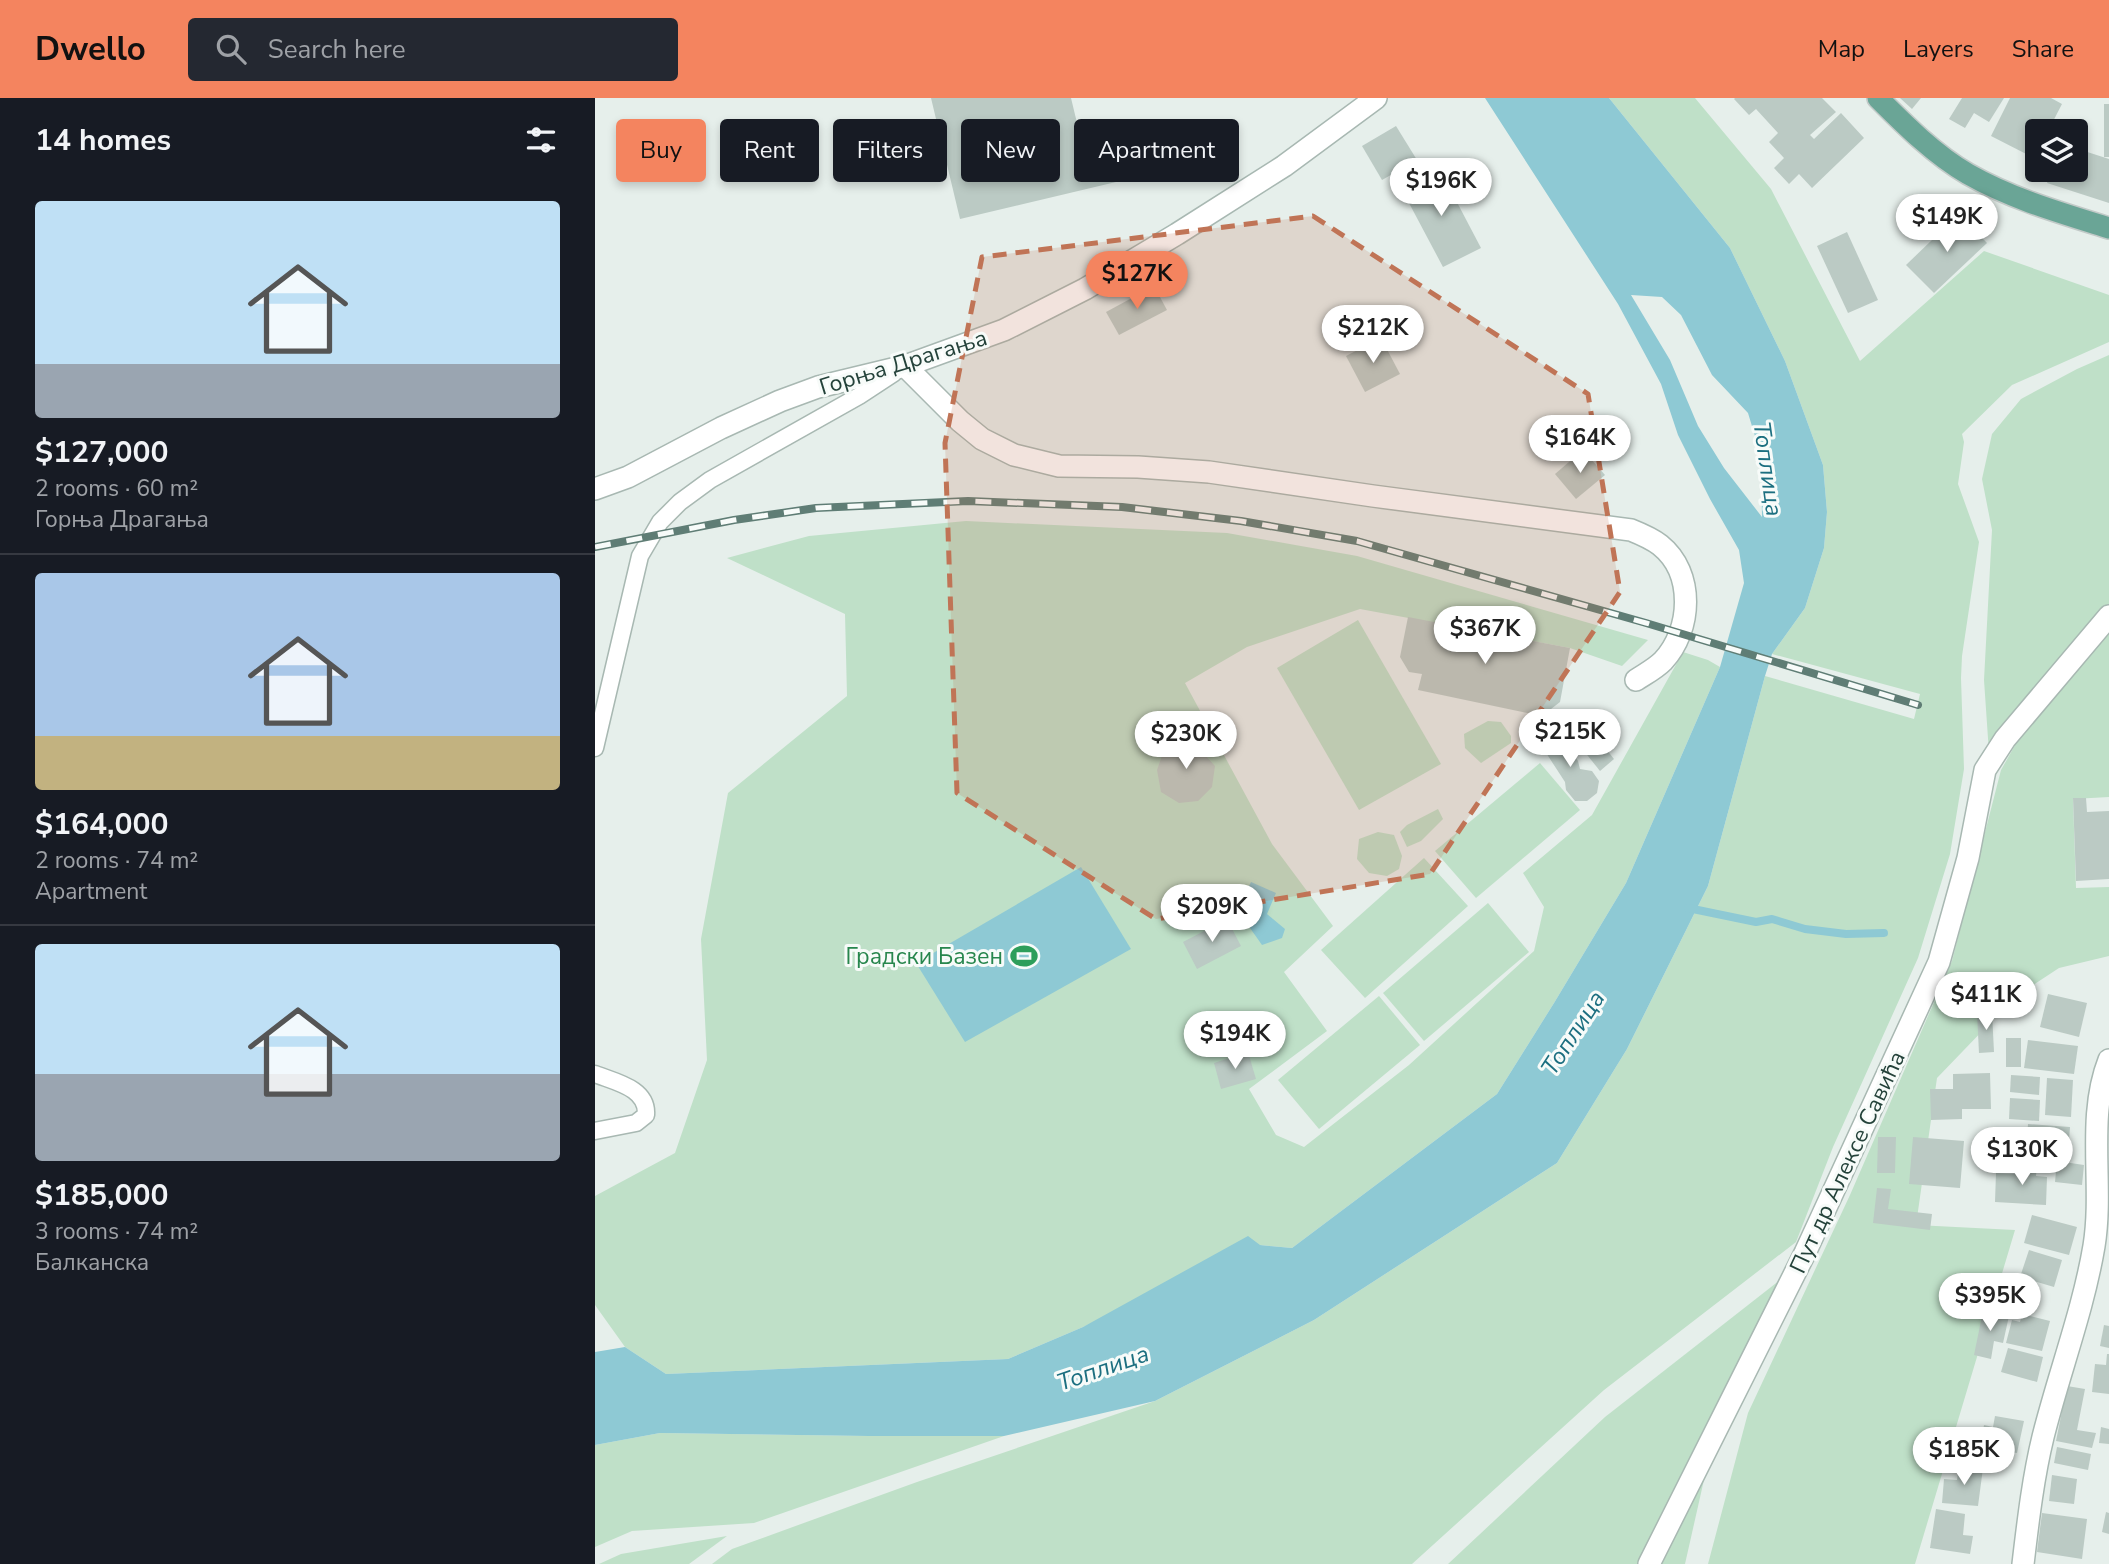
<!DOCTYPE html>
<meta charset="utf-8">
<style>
body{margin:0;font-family:"Nunito Sans",sans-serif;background:#242831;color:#f1f3f6;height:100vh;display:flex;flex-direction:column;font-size:26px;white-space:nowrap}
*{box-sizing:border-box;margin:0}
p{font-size:23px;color:#9ea1a6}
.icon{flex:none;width:38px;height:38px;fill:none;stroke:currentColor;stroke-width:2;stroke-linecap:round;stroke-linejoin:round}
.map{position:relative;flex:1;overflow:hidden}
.sheet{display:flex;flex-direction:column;background:#171b24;width:595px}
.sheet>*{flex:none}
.guide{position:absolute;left:21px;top:21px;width:665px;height:63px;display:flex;gap:14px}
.buttons{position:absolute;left:1430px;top:21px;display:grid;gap:14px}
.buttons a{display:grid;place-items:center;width:63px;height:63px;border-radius:7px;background:#171b24;box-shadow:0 4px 10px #0003;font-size:35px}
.price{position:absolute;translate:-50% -60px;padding:0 16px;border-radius:24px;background:#fff;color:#222;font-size:23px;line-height:46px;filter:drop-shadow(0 2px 4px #0008)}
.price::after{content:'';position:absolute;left:50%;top:42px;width:21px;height:16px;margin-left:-10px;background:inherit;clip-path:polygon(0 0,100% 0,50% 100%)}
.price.active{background:#f4845f;color:#111}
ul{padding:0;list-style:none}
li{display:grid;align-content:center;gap:14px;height:371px;padding:0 35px}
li+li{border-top:2px solid #363941}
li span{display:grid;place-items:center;height:217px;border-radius:7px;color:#555}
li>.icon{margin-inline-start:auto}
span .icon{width:126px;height:126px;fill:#fffc;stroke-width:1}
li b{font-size:30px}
h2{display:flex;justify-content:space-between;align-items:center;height:84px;padding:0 35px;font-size:30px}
.tag{padding:0 24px;border-radius:7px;background:#171b24;box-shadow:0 4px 10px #0003;font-size:24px;line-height:63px}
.tag.active{background:#f4845f;color:#111}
header{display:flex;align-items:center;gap:42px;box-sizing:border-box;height:98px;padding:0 35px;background:#f4845f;color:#111}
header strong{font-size:33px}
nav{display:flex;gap:38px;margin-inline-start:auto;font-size:24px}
.search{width:490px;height:63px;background:#242831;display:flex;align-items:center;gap:18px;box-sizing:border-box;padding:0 24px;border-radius:7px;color:#9ea1a6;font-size:26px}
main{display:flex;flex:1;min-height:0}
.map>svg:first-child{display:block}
</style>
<header>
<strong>Dwello</strong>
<div class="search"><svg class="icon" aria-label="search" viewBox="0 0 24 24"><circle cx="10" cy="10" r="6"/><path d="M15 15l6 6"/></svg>Search here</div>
<nav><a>Map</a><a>Layers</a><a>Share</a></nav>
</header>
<main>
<section class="sheet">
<h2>14 homes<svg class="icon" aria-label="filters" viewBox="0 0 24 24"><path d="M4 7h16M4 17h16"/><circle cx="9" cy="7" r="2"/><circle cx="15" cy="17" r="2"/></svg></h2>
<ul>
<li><span style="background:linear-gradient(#bfe0f5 75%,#9aa5b1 0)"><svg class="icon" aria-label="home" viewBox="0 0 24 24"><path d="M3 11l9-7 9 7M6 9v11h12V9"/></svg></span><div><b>$127,000</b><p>2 rooms · 60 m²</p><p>Горња Драгања</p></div></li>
<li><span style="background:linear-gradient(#a9c7e8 75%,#c2b280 0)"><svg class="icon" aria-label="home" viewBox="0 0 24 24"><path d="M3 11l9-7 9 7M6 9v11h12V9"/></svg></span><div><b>$164,000</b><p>2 rooms · 74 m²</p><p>Apartment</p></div></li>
<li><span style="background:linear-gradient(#bfe0f5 60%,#9aa5b1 0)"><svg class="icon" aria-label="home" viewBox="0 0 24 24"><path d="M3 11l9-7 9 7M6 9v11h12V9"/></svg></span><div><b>$185,000</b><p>3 rooms · 74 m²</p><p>Балканска</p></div></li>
</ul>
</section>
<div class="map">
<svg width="1514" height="1466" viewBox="0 0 1514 1466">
<rect width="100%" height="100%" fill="#e6efeb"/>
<g fill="#bfe0c8">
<path d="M1014,0h86l76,91 89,172 124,-110 125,44v47l-97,43 -50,49 2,8 -6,42 21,58 -17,114 -1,22 3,91 -14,85 -32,104 -85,189 -37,95 -192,148 -192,174h-700l20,-15 185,-67 238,-81 159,-81 243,-157 70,-114 81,-163 57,-210 149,43 6,-25 -148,-40 33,-46 19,-60 3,-36 -4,-47 -38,-104 -55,-113z"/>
<path d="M1514,257v251l-120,147 -5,-73 8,-150 -10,-51 10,-45 29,-35 56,-30z"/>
<path d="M371,423l261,12 130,23 291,84 -26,26 -52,-18 -210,-39 -113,38 -62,36 87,161 61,82 -49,46 43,59 -78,58 27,46 28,12 105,-82 125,-114 10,-44 -21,-34 69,-58 91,-163 25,8 12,7 -94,216 -72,120 -57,91 -205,154 -32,-3 -177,82 -75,32 -342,15 -41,-27 -30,-42v-109l80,-43 32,-93 -6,-121 27,-146 119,-97 -2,-82 -118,-56 82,-22z"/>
<path d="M763,522l83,144 -82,46 -82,-142z"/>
<path d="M1514,535v164l-36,2 3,89 33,-1v69l-50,12 -44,29 -78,81 -21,147 99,5 -100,334h-207l40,-151 102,-218 102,-234 49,-191 17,-30z"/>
<path d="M893,623l13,1 10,14v7l-30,20 -16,-15 -1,-14z"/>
<path d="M945,665l40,47 -104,88 -41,-47z"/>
<path d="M843,711l5,10 -22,22 -14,6 -7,-15 7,-7z"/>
<path d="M783,734l16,3 8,21 -3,13 -12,7 -18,-3 -12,-14 2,-20z"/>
<path d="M829,760l44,48 -103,92 -44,-48z"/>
<path d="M893,805l41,49 -105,89 -41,-48z"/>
<path d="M784,898l41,49 -101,84 -41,-49z"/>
<path d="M1194,1175l-149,291h-192l157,-147z"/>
<path d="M65,1335l208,3h136l-250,87 -122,8 -37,16v-102z"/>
<path d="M1113,1364l-23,102h-24z"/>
<path d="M132,1438l-38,28h-90l22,-10z"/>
</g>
<g fill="#8ec9d4" fill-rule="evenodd">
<path d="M890,0h124l121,150 55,113 38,104 4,47 -3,36 -19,60 -33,46 -7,22 -57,210 -81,163 -70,114 -243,157 -159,81 -151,35h-136l-208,-3 -65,12v-93l30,-5 41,27 342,-15 75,-32 165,-91 12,9 32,3 205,-154 57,-91 72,-120 94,-216 24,-84 -5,-33 -29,-51 -32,-64 -17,-51 -43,-80zM1036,197l31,2 19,18 31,60 36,38 13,43 1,61 -38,-49 -26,-42 -28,-66z"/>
<path d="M486,769l50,82 -166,93 -49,-79z"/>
<path d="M656,784l25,11 -9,21 18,15 -3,9 -20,7 -24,-34z"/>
</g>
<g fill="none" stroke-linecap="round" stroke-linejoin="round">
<path stroke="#8ec9d4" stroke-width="8" d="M1093,810l68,14 16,-3 33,10 41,5 38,-1"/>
</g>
<g fill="#bbcac4">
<path d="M336,0h140l13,54 23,-5 9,35 -156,37z"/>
<path d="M1140,0h87l14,14 -26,23 4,4 27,-26 23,25 -52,50 -13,-14 -10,10 -15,-16 10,-10 -15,-16 9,-9 -22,-24 -7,6 -15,-16z"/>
<path d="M1305,0h21l-9,11z"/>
<path d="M1367,0h42l-15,24 -15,-9 -9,15 -16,-9z"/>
<path d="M1415,0h41l11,6 -14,27h-11v22l-3,5 -43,-22z"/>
<rect x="1509" y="6" width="5" height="53"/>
<path d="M801,28l21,34 -35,20 -20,-34z"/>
<path d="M1480,50l34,11v44l-62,-20 5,-13h23z"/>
<path d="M844,70l42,80 -38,19 -42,-79z"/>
<path d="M1364,116l28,29 -53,50 -28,-28z"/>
<path d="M1252,134l31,68 -30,13 -31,-67z"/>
<path d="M559,188l13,24 -48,25 -13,-23z"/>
<path d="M786,240l19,36 -35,18 -19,-36z"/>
<path d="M988,352l22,25 -29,24 -21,-25z"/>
<path d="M813,519l162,31 -10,54 -18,14 -124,-26 4,-16 -13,-2 -9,-15z"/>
<path d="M987,621l32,40 -14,12 -32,-40z"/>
<path d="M962,632l21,31 2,8 12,2 7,10 -2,12 -10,8h-12l-9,-11 -1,-8 -26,-40z"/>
<path d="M588,636l25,6 -4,14 11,12 -3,21 -14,14 -19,2 -18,-11 -4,-22 7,-20 16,-3z"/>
<path d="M1478,700h13l1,14 22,-1v68l-33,2z"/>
<path d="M632,821l14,27 -44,23 -14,-27z"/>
<path d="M1453,896l39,9 -8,34 -39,-10z"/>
<path d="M1397,914l2,40 -15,1 -2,-40z"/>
<rect x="1411" y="940" width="15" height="29"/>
<path d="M1433,942l50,6 -4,28 -50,-6z"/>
<path d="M653,954l8,27 -35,10 -7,-26z"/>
<path d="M1395,975l1,36h-29v10l-31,1 -1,-31h23v-15z"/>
<path d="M1416,977l29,2 -1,18 -29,-3z"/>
<path d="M1452,980l26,2 -2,37 -26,-2z"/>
<path d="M1415,1000l30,2 -1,21 -30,-2z"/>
<path d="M1433,1026l42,3 -2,28 -42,-4z"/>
<path d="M1283,1039h18l-1,36h-18z"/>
<path d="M1318,1039l51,4 -4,47 -51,-4z"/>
<path d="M1462,1063l27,4 -2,20 -27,-3z"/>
<path d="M1426,1066l16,1 -1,11 11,1 -1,28 -51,-3 1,-29 24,1z"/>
<path d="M1282,1090l14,1 -3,20 44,5 -2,16 -57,-7z"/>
<path d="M1437,1117l45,12 -8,28 -45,-12z"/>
<path d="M1434,1152l33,10 -8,27 -34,-10z"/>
<path d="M1388,1213l26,5 -6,27 -9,-2 -3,18 -17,-4z"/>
<path d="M1427,1216l28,7 -8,30 -36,-8 6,-23 8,2z"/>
<path d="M1509,1227l5,1v22l-9,-2z"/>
<path d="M1413,1250l35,9 -6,25 -36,-10z"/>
<path d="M1512,1256h2v40l-17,-2 3,-28 11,1z"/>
<path d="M1472,1288l18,3 -8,41 19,3 -4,15 -36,-7z"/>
<path d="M1400,1318l29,5 -7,32 -37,-7 4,-21 9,2z"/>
<path d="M1506,1329l8,2v15l-10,-1z"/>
<path d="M1462,1349l34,7 -3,16 -34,-7z"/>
<path d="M1364,1367l24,3 -5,38 -36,-3 2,-24 13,1z"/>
<path d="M1457,1377l25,4 -3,25 -25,-3z"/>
<path d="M1341,1411l29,5 -2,21 10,1 -3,18 -40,-6z"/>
<path d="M1511,1414l3,1v21l-7,-2z"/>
<path d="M1447,1415l45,6 -5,40 -45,-7z"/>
</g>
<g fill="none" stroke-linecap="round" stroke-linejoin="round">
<defs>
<g id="service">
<path d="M0,650l45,-192 20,-34 20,-20 30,-22 149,-84 35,-23"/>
<path d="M0,976c20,8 53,14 51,41l-10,8 -41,8"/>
</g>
<g id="minor">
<path d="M310,268l55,55 22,18 32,16 45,11 79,1 71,5 164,24 258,34c10,4 20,8 29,15 35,28 32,85 3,116 -8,8 -18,13 -27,19"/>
<path d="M1054,1466l156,-311 134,-291 29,-104 17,-88 20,-31 104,-123"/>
<path d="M1428,1466c5,-42 10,-86 20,-127 16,-64 40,-126 51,-191 10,-61 -8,-128 15,-186"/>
</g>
<path id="tertiary" d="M0,391l33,-12 93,-49 59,-27 38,-14 87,-21 99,-36 81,-41 92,-55 107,-68 92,-68"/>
<path id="primary" d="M1283,0c27,27 57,57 90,76 44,25 93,39 141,54"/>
</defs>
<use href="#service" stroke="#a8b8b2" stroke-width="19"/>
<use href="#minor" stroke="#a8b8b2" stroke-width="24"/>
<use href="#tertiary" stroke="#a8b8b2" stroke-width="24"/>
<use href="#primary" stroke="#c2cac8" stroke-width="24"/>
<use href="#service" stroke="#fff" stroke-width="16"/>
<use href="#minor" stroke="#fff" stroke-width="21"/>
<use href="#tertiary" stroke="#fff" stroke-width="21"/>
<use href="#primary" stroke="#6aa596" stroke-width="21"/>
<defs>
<path id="rail" d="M0,449l139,-27 82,-12 152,-7 154,6 119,14 116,20 289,82 272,82"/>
</defs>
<use href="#rail" stroke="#5f7d75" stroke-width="8"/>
<use href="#rail" stroke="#f7fbf9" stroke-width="5" stroke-dasharray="16" stroke-linecap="butt"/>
</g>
<path fill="#c07456" fill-opacity="0.2" stroke="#c07456" stroke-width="5" stroke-dasharray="14 9" stroke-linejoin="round" d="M718,118l275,178 32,198 -190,282 -274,45 -199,-126 -12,-350 37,-186z"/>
<defs>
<symbol id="stadium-bare" viewBox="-9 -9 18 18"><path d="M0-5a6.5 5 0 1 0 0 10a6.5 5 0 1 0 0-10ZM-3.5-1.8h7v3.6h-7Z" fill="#2e9e5b" stroke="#f7fbf9" stroke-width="2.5" paint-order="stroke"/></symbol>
</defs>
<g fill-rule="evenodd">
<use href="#stadium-bare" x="410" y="839" width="38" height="38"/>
</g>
<g text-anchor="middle" stroke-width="6" stroke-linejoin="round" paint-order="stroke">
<g font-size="23" fill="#24423a" stroke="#f7fbf9">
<text transform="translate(308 264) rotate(-17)" y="8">Горња Драгања</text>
<text transform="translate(1252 1064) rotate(-65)" y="8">Пут др Алексе Савића</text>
</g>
<g font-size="23" fill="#27864d" stroke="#f7fbf9" text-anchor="end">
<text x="408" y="866">Градски Базен</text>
</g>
<g font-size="24" font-style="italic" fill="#1c6f80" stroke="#f7fbf9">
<text transform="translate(1173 371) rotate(82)" y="8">Топлица</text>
<text transform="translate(978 935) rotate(-57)" y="8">Топлица</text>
<text transform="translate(508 1270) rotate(-19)" y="8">Топлица</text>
</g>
</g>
</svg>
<div class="buttons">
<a><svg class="icon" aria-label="layers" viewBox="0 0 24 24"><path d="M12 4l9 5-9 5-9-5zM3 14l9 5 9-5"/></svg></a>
</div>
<b class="price" style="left:846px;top:120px">$196K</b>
<b class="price" style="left:1352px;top:156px">$149K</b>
<b class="price active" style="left:542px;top:213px">$127K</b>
<b class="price" style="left:778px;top:267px">$212K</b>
<b class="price" style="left:985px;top:377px">$164K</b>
<b class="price" style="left:890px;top:568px">$367K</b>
<b class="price" style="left:975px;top:671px">$215K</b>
<b class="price" style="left:591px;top:673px">$230K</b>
<b class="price" style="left:617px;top:846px">$209K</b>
<b class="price" style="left:1391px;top:934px">$411K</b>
<b class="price" style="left:640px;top:973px">$194K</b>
<b class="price" style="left:1427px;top:1089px">$130K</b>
<b class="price" style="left:1395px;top:1235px">$395K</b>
<b class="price" style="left:1369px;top:1389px">$185K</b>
<div class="guide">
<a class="tag active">Buy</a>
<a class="tag">Rent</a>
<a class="tag">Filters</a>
<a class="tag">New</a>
<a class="tag">Apartment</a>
</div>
</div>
</main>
